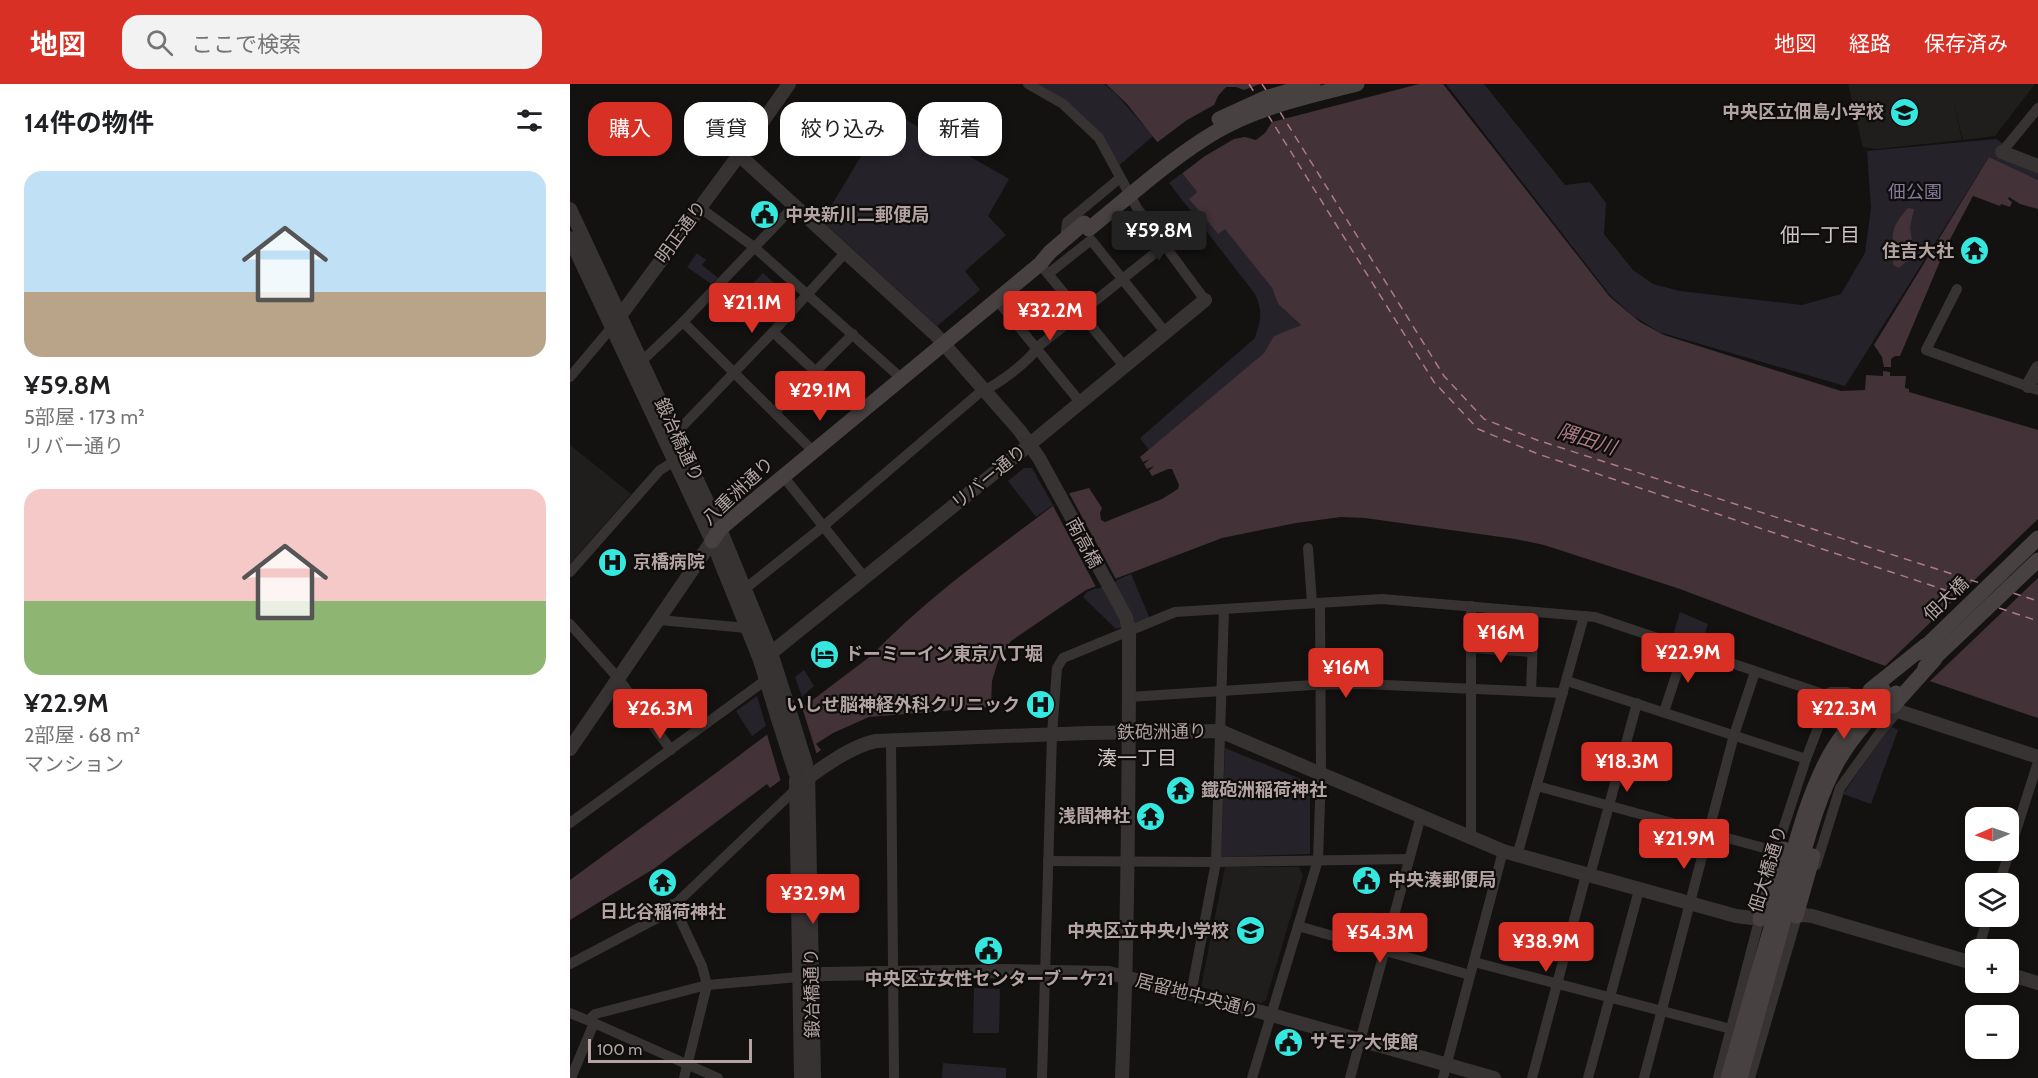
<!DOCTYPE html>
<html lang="ja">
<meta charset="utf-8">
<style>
body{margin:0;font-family:Cabin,"Noto Sans JP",sans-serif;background:#f2f2f2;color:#202124;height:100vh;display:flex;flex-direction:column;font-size:22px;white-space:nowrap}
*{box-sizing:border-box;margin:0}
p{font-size:20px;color:#757577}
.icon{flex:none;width:33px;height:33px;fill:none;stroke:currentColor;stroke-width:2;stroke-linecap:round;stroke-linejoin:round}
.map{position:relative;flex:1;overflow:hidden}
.drawer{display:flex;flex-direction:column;background:#fff;width:570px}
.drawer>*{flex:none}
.top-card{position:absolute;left:18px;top:18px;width:570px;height:54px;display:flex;gap:12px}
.needle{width:39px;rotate:268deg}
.tools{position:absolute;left:1395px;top:723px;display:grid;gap:12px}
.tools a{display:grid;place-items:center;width:54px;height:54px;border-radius:12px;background:#fff;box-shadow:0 3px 9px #0003;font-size:30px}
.scale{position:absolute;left:18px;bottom:15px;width:164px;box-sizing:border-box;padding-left:6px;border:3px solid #b3a3a3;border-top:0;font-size:16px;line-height:21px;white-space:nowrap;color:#b3a3a3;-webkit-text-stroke:4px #0e0d0c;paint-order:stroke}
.price{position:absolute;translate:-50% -51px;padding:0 14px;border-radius:6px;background:#d93025;color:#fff;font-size:20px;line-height:39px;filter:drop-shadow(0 2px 3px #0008)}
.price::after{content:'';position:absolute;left:50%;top:36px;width:18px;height:14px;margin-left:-9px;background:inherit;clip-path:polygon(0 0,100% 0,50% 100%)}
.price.selected{background:#222;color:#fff}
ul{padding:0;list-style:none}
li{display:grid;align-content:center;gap:12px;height:318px;padding:0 24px}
li span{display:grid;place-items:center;height:186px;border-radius:18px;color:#555}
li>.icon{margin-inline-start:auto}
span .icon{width:108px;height:108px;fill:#fffc;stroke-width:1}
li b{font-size:26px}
h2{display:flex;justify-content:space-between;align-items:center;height:72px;padding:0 24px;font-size:26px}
.chip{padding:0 21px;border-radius:18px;background:#fff;box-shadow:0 3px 9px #0003;font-size:21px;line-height:54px}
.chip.selected{background:#d93025;color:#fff}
header{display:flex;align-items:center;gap:36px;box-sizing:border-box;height:84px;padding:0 30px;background:#d93025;color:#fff}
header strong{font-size:28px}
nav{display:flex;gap:33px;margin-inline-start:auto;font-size:21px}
.search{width:420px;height:54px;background:#f2f2f2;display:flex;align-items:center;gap:15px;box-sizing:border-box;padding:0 21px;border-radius:18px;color:#757577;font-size:22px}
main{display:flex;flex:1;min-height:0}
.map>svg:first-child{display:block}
</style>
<header>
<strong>地図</strong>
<div class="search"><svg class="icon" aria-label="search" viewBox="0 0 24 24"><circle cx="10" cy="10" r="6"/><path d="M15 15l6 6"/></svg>ここで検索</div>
<nav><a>地図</a><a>経路</a><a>保存済み</a></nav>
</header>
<main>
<section class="drawer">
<h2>14件の物件<svg class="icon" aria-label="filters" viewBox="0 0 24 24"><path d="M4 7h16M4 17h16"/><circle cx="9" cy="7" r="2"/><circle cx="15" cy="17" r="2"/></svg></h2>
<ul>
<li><span style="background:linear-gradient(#bfe0f5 65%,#b9a48a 0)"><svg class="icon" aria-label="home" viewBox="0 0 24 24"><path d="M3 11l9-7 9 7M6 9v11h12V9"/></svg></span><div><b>¥59.8M</b><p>5部屋 · 173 m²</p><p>リバー通り</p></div></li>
<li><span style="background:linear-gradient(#f6c9c9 60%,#8fb573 0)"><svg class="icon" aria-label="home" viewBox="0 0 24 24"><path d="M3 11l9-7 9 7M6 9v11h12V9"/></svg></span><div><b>¥22.9M</b><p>2部屋 · 68 m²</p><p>マンション</p></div></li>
</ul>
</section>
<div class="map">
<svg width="1468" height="994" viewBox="0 0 1468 994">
<rect width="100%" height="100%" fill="#131211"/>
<g fill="#201e1d">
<path d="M1278,0h187l-40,52 -32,4 -10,-40 9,40 -85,9 -14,-2z"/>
<path d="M0,361l61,49 -61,70z"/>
<path d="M655,783h74l4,8 -37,125 -5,3 -60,-16z"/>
</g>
<g fill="#25222a">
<path d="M458,0h76l11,9 38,43 -38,33 -16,-31 -36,-34z"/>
<path d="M876,0h38l81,101 25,-3 16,21 -2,31 29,36 20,14 27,7 122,14 39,-11 24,-41 6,-45 -4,-57 129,-12 42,29v12l-49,-23 -144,229 -186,-54 -27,-17 -22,-20z"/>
<path d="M319,26l120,69 -21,37 18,19 -41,36 15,19 -43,36 -115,-105z"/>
<path d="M612,89l15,19 -7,7 28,35 7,-6 47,60 6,16 23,21 -26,11 -11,17 -115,97 -9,-12 115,-100c6,-19 8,-26 0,-44l-86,-111z"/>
<path d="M127,169l9,7 -4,5 16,13 -7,6 -24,-17z"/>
<path d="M193,189l31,28 -16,18 -15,-14 -11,12 -17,-15z"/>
<path d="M454,384h8l21,37 -17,12 -28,-36z"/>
<path d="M561,490l19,45 -34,10 -33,-32 4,-5z"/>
<path d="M1110,528l28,12 -4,13 -13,-4 -3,8 -15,-6z"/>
<path d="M234,586l10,16 -12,11 -7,-20z"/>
<path d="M187,612l9,30 -14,10 -16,-25z"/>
<path d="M1320,642l8,4 -27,74 -28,-10z"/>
<path d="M655,664l83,34 2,4v68l-89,3z"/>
<path d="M404,904l26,1 -1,44h-26z"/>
<path d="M373,979l63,5v10h-64z"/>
</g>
<g fill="#433237">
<path d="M536,0h337l167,213 30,25 24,13 177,56 24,-1 1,-15 17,1v-5l7,1v4h16l-1,12 4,1v3l129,38v288l-164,-56 -194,-73 -136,-44 -29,-6 -150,-21 -24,-1 -45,6 -74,15 -136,52 -75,51 -13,20 -6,20 -1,26 -122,10 -36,16 -17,11 5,6 -51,38 -3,-4 -112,84 -85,52v-40l150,-110 152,-115c58,-61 131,-111 198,-162l19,-5 13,20 -2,5 1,7 4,2 57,-23 16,-10 1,-4 -7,-16h-4l-16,7 -3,-5 5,-5 -7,3 -3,-5 6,-5 -7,3 -3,-5 124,-104 10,-17 27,-11 -23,-21 -6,-16 -47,-59 -7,5 -29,-35 8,-7 -70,-88z"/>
<path d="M1419,73l49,23v29l-18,-5 -11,-7 -1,2 4,3 -2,5 -9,-3 -1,2 -27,-10 -27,51 -46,109h-5l-4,3v8h-7l-2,-10 -8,-12z"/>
<path d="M1338,124l6,1 -4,18 4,28 -15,13 -6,-3c2,-29 -7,-33 15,-57z"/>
</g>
<g fill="#131211">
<path d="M690,0h159l-147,38 -7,11 -9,7 -11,-3 -11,2 -29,17 -25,19 -25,-31 32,-24 27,-15 4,-9 8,-9h10l8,3z"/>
<path d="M499,409l48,88 -20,8 -44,-83z"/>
<path d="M1468,435v59l-110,105 -45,-15z"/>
<path d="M231,620l16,51 -36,27 -15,-51z"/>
</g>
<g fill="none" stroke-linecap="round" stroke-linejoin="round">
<g stroke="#ad7b87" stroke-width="1.5" stroke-dasharray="8 6" stroke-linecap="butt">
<path d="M679,0l7,11"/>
<path d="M692,0l4,6"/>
<path d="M710,28l164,264 40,43 53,21 443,143"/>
<path d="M698,31l166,267 44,47 60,25 428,143"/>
<path d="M1443,509l25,8"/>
<path d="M1429,524l39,13"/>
</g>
<g stroke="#373332" stroke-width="10">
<path d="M458,0l35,20 36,34 38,70 68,92"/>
<path d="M1432,68l36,-44"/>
<path d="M129,123l55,40 147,131"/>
<path d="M495,156l2,-18 53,-44"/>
<path d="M474,185l80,97"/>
<path d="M478,190l43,-34 74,92"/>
<path d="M1387,205l-31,61 112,40"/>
<path d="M427,216l83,102"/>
<path d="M113,238l129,128"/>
<path d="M203,248l86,80"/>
<path d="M72,277l41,-39 111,-116"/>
<path d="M0,293l42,-50"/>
<path d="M205,328l78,-78"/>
<path d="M106,349l97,-101 73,-80"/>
<path d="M213,392l81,101"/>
<path d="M738,464l4,55"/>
<path d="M0,488l90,-102 15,-9"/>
<path d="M176,504l74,-59 158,-135c22,-11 48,-30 62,-49l125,-100"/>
<path d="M89,536l88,8"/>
<path d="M0,540l48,54 53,72"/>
<path d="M902,564l60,4"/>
<path d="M997,597l239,78"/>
<path d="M961,607l3,-79"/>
<path d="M559,613l184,-12 50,-1 200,9"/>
<path d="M1094,628l21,-64"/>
<path d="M321,656l3,338"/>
<path d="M967,702l238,65"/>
<path d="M0,739l197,-144"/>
<path d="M901,753v-231"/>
<path d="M947,772l67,-240"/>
<path d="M478,777l168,1 192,-3"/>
<path d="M1246,781l24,-77 41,-57 17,-20"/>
<path d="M1020,791l47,-172"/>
<path d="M1429,800l39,-122"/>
<path d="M103,820l29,62 5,19 -23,93"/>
<path d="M728,842l172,49"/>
<path d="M1408,866l10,-34"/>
<path d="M904,878l257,67"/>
<path d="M0,880l95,-50 131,-125"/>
<path d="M621,910l25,-132 8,-253"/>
<path d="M0,929l24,10"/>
<path d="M19,936l6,-6 112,-29 91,-8"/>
<path d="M1,994l23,-55 124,55"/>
<path d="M472,994l10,-344 5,-66 6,-10 112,-46 207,-13 213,18 228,77h8l-25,65 -34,104"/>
<path d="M682,994l66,-218 3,-86 -1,-171"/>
<path d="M780,994l71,-262"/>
<path d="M873,994l60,-227"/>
<path d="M962,994l54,-203"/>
<path d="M1018,994l51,-188"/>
<path d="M1074,994l90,-343 21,-63"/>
<path d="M1148,994l43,-165"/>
<path d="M1180,994l49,-168"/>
</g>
<g stroke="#373332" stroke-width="14">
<path d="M1432,68l36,14"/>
<path d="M169,71l196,179 85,97 19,27 87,159 3,14c0,149 -1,298 -7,447"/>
<path d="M0,125l150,320 51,124 18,56"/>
<path d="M0,154l142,303 48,119 17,56"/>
<path d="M47,236l122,-165 50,-71"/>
<path d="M1458,302l10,-18"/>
<path d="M201,569l248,-200 186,-153"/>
<path d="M1261,610h15l192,63"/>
<path d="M0,665l142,-208"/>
<path d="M238,688l6,306"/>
<path d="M226,696l5,298"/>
<path d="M226,705c17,-17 57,-44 80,-48l211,-8 133,-2 283,120 233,65 24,3 44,-4 8,1 164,48"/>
<path d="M1438,890l30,9"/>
<path d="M228,893l26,-3 185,-3 100,2 152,39 233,66"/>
</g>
<g stroke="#474141" stroke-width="15">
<path d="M142,457l8,-12 13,-11 307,-254 10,-12 34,-29"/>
<path d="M1349,569l119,-115"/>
<path d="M1355,583l113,-107"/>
<path d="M1226,832l17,-60"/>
<path d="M1190,835l24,-70"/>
</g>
<g stroke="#373332" stroke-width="14">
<path d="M219,625l17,55"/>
<path d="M207,632l18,56"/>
</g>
<g stroke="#474141" stroke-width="15">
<path d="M649,35l46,-21 48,-14"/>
<path d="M519,145c41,-33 82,-71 128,-98 44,-25 93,-35 140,-47"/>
<path d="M1300,606l56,-45"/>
<path d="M1323,622l42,-47"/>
<path d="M1158,994c19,-66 37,-132 57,-197 12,-42 23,-86 44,-125 14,-25 33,-46 54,-67"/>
<path d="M1170,994c19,-68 37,-136 57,-203 11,-37 21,-78 40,-112 15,-27 35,-49 59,-70"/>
</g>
</g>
<defs>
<symbol id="school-disc" viewBox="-11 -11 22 22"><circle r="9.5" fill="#34e8df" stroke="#0e0d0c"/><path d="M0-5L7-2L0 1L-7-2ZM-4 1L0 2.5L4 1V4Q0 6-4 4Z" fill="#111"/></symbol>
<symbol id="civic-disc" viewBox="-11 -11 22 22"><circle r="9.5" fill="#34e8df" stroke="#0e0d0c"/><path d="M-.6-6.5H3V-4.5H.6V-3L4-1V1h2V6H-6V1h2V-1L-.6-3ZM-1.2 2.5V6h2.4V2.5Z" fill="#111"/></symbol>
<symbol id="temple-disc" viewBox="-11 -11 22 22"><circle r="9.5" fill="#34e8df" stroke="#0e0d0c"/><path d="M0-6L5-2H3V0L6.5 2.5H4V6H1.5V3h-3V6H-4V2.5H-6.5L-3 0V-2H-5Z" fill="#111"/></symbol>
<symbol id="hospital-disc" viewBox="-11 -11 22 22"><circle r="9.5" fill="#34e8df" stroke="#0e0d0c"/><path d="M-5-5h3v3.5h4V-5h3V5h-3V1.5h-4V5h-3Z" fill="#111"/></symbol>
<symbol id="hotel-disc" viewBox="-11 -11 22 22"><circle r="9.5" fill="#34e8df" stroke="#0e0d0c"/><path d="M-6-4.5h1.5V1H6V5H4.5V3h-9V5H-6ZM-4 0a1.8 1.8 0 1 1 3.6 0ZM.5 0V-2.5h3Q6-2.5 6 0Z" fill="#111"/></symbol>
</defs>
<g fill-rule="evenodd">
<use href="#school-disc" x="1318" y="12" width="33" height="33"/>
<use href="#civic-disc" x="178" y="114" width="33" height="33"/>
<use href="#temple-disc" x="1388" y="150" width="33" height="33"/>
<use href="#hospital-disc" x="26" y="462" width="33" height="33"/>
<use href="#hotel-disc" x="238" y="554" width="33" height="33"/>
<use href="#hospital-disc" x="454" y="604" width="33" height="33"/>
<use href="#temple-disc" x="594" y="690" width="33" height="33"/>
<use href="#temple-disc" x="564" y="716" width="33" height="33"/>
<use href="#civic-disc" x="780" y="780" width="33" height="33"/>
<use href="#temple-disc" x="76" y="782" width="33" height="33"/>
<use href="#school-disc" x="664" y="830" width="33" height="33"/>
<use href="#civic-disc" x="402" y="850" width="33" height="33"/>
<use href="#civic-disc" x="702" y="942" width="33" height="33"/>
</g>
<g text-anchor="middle" stroke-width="4.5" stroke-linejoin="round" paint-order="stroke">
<g font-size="18" font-weight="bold" fill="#b3a3a3" stroke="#0e0d0c" text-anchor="start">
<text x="1314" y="34" text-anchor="end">中央区立佃島小学校</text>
<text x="215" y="137">中央新川二郵便局</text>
<text x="1384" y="173" text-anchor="end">住吉大社</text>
<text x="63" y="484">京橋病院</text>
<text x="275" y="576">ドーミーイン東京八丁堀</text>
<text x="450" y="627" text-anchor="end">いしせ脳神経外科クリニック</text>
<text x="631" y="712">鐡砲洲稲荷神社</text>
<text x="560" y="738" text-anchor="end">浅間神社</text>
<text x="818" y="802">中央湊郵便局</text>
<text x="93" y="834" text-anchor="middle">日比谷稲荷神社</text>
<text x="659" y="853" text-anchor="end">中央区立中央小学校</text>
<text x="419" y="901" text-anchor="middle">中央区立女性センターブーケ21</text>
<text x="740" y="964">サモア大使館</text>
</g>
<g font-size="18" fill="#877b9d" stroke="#0e0d0c">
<text x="1345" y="114">佃公園</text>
</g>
<g font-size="18" fill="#b3a3a3" stroke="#0e0d0c">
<text transform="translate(111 148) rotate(-54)" y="6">明正通り</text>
<text transform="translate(109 356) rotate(65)" y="6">鍛冶橋通り</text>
<text transform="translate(419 393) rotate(-39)" y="6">リバー通り</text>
<text transform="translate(168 407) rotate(-43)" y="6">八重洲通り</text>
<text transform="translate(514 459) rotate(62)" y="6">南高橋</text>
<text transform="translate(1376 515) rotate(-44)" y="6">佃大橋</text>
<text transform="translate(592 648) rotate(-1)" y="6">鉄砲洲通り</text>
<text transform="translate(1198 785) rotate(-73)" y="6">佃大橋通り</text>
<text transform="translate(242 909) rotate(-91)" y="6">鍛冶橋通り</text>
<text transform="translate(627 912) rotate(15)" y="6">居留地中央通り</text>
</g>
<g font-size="20" fill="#cfc4c4" stroke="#0e0d0c">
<text x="1250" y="158">佃一丁目</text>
<text x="567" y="681">湊一丁目</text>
</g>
<g font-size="20" font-style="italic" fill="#ad7b87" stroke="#0e0d0c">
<text transform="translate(1017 355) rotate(18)" y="7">隅田川</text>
</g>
</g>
</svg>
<div class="tools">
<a><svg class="needle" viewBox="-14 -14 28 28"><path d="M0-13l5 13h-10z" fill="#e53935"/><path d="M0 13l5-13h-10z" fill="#757577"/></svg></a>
<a><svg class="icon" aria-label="layers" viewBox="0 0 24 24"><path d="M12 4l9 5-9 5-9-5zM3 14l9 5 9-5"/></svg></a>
<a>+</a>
<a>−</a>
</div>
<div class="scale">100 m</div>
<b class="price selected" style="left:589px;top:178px">¥59.8M</b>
<b class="price" style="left:182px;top:250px">¥21.1M</b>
<b class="price" style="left:480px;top:258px">¥32.2M</b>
<b class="price" style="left:250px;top:338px">¥29.1M</b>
<b class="price" style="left:931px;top:580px">¥16M</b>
<b class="price" style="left:1118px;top:600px">¥22.9M</b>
<b class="price" style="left:776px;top:615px">¥16M</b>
<b class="price" style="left:90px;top:656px">¥26.3M</b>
<b class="price" style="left:1274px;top:656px">¥22.3M</b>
<b class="price" style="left:1057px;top:709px">¥18.3M</b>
<b class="price" style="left:1114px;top:786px">¥21.9M</b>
<b class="price" style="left:243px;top:841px">¥32.9M</b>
<b class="price" style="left:810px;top:880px">¥54.3M</b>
<b class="price" style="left:976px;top:889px">¥38.9M</b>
<div class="top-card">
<a class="chip selected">購入</a>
<a class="chip">賃貸</a>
<a class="chip">絞り込み</a>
<a class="chip">新着</a>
</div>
</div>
</main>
